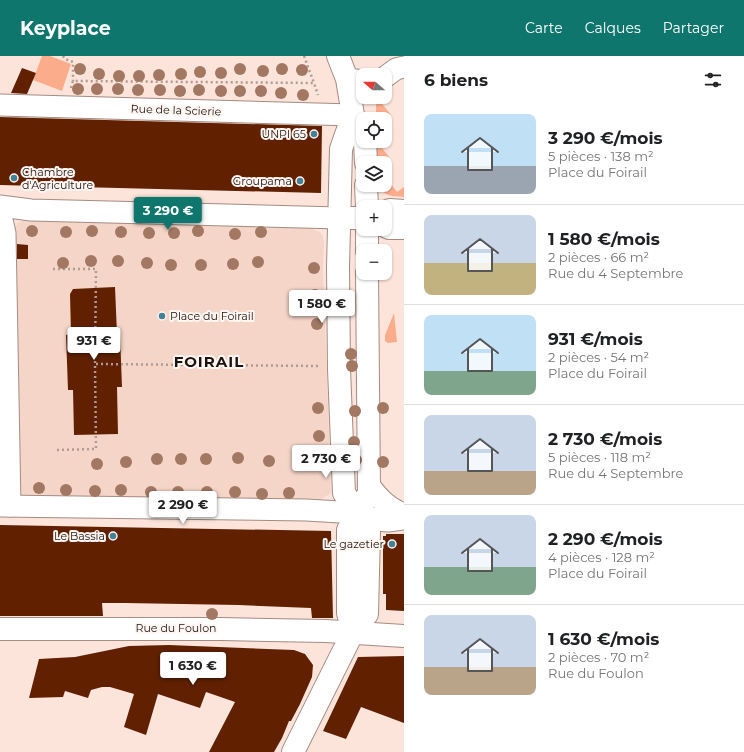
<!DOCTYPE html>
<html lang="fr">
<meta charset="utf-8">
<style>
body{margin:0;font-family:Montserrat,sans-serif;background:#f6f6f6;color:#202124;height:100vh;display:flex;flex-direction:column;font-size:15px;white-space:nowrap}
*{box-sizing:border-box;margin:0}
p{font-size:13px;color:#757577}
.icon{flex:none;width:22px;height:22px;fill:none;stroke:currentColor;stroke-width:2;stroke-linecap:round;stroke-linejoin:round}
.map{position:relative;flex:1;overflow:hidden}
.sheet{display:flex;flex-direction:column;background:#fff;width:340px}
.sheet>*{flex:none}
.needle{width:26px;rotate:290deg}
.tools{position:absolute;left:356px;top:12px;display:grid;gap:8px}
.tools a{display:grid;place-items:center;width:36px;height:36px;border-radius:8px;background:#fff;box-shadow:0 1px 3px #0004;font-size:20px}
.price{position:absolute;translate:-50% -34px;padding:0 9px;border-radius:4px;background:#fff;color:#222;font-size:13px;line-height:26px;filter:drop-shadow(0 1px 2px #0008)}
.price::after{content:'';position:absolute;left:50%;top:24px;width:12px;height:9px;margin-left:-6px;background:inherit;clip-path:polygon(0 0,100% 0,50% 100%)}
.price.active{background:#0f766e;color:#fff}
ul{padding:0;list-style:none}
li{display:flex;align-items:center;gap:12px;height:100px;padding:0 20px}
li+li{border-top:1px solid #e0e0e0}
li span{display:grid;place-items:center;flex:none;width:112px;height:80px;border-radius:8px;color:#555}
li>.icon{margin-inline-start:auto}
span .icon{width:48px;height:48px;fill:#fffc;stroke-width:1}
li b{font-size:17px}
h2{display:flex;justify-content:space-between;align-items:center;height:48px;padding:0 20px;font-size:17px}
header{display:flex;align-items:center;gap:24px;box-sizing:border-box;height:56px;padding:0 20px;background:#0f766e;color:#fff}
header strong{font-size:19px}
nav{display:flex;gap:22px;margin-inline-start:auto;font-size:14px}
main{display:flex;flex:1;min-height:0}
.map>svg:first-child{display:block}
</style>
<header>
<strong>Keyplace</strong>
<nav><a>Carte</a><a>Calques</a><a>Partager</a></nav>
</header>
<main>
<div class="map">
<svg width="404" height="696" viewBox="0 0 404 696">
<rect width="100%" height="100%" fill="#fce4da"/>
<path fill="#f5d5c8" d="M25,164l285,8 10,4 3,5 1,6 -1,23 8,227 -11,7 -24,5 -271,-6 -5,-6 -7,-263 5,-7z"/>
<g fill="#fbad8b">
<path d="M42,0h8l21,8 -9,27 -29,-11z"/>
<path d="M379,44l12,15 -6,4h-9v-16z"/>
<path d="M376,85h7l-4,3 10,13 -8,6h-6z"/>
<path d="M385,120l12,16 7,-5v10c-12,-1 -20,0 -25,-12h6z"/>
<path d="M394,257l3,29 -9,1 -3,-2v-6z"/>
</g>
<g fill="#612100">
<path d="M22,12l14,5 -9,21 -16,-1z"/>
<path d="M0,61l322,9 -1,67 -321,-8z"/>
<path d="M17,188l11,1v14h-11z"/>
<path d="M115,231l2,47h3l2,53h-5l1,47 -44,1 -1,-45h-5l-2,-55 5,-1 -1,-40 3,-5z"/>
<path d="M0,469l331,6 2,87h-21l-1,-10 -72,-3 -114,-2h-23l1,13h-103z"/>
<path d="M386,478h18v77l-18,-1v-16h-3v-58h3z"/>
<path d="M169,589l125,5 11,4 8,11 -1,12 -12,27 -9,17h-2l-7,17 -8,14h-65l26,-50 -29,-10 -6,16 -42,-14 -12,41 -22,-8 10,-33 -24,-7h-8l-11,3 -3,8 -23,-7 -2,6 -34,1 10,-39 36,-2 54,-11z"/>
<path d="M404,600v67l-43,-16 -15,32 -23,-8 35,-74z"/>
</g>
<g fill="none" stroke-linecap="round" stroke-linejoin="round">
<defs>
<g id="street">
<path d="M385,21l11,-8 8,-2"/>
<path d="M347,23l16,2"/>
<path d="M0,49l353,10"/>
<path d="M0,150l31,4 308,8"/>
<path d="M0,155l5,22 5,273"/>
<path d="M369,429c9,12 19,24 35,29"/>
<path d="M0,450l306,4 52,3 19,7 11,1 16,-2"/>
</g>
<g id="secondary">
<path d="M338,0l9,23 6,36 10,21"/>
<path d="M365,85l1,22"/>
<path d="M366,129l1,22"/>
<path d="M385,156l5,-2 14,1"/>
<path d="M339,162h24"/>
<path d="M385,170l4,2h15"/>
<path d="M367,173v22"/>
<path d="M0,573h221l105,2 78,5"/>
<path d="M353,576l-5,-19v-83l21,-37 -2,-220"/>
<path d="M293,696l60,-120 14,-18 2,-84 -11,-17 -14,-20 -5,-124 -1,-102 3,-118 12,-34"/>
</g>
</defs>
<use href="#street" stroke="#a28c83" stroke-width="23"/>
<use href="#secondary" stroke="#a28c83" stroke-width="24"/>
<g stroke="#ae9b94" stroke-width="2.5" stroke-dasharray="2 3" stroke-linecap="butt">
<path d="M63,0l2,3 8,3v19"/>
<path d="M304,0l10,27"/>
<path d="M71,32l2,-7 241,2 4,12"/>
<path d="M53,213h43l-1,95"/>
<path d="M57,394l39,-1 -1,-85 223,2"/>
</g>
<use href="#street" stroke="#fff" stroke-width="21"/>
<use href="#secondary" stroke="#fff" stroke-width="22"/>
</g>
<g fill="#a27862">
<circle cx="80" cy="13" r="6"/>
<circle cx="240" cy="13" r="6"/>
<circle cx="282" cy="13" r="6"/>
<circle cx="302" cy="14" r="6"/>
<circle cx="263" cy="15" r="6"/>
<circle cx="200" cy="16" r="6"/>
<circle cx="221" cy="17" r="6"/>
<circle cx="99" cy="18" r="6"/>
<circle cx="181" cy="18" r="6"/>
<circle cx="159" cy="19" r="6"/>
<circle cx="119" cy="20" r="6"/>
<circle cx="139" cy="20" r="6"/>
<circle cx="78" cy="33" r="6"/>
<circle cx="97" cy="33" r="6"/>
<circle cx="118" cy="33" r="6"/>
<circle cx="138" cy="34" r="6"/>
<circle cx="160" cy="34" r="6"/>
<circle cx="199" cy="34" r="6"/>
<circle cx="180" cy="35" r="6"/>
<circle cx="221" cy="35" r="6"/>
<circle cx="240" cy="35" r="6"/>
<circle cx="261" cy="35" r="6"/>
<circle cx="281" cy="37" r="6"/>
<circle cx="303" cy="39" r="6"/>
<circle cx="32" cy="175" r="6"/>
<circle cx="92" cy="175" r="6"/>
<circle cx="198" cy="175" r="6"/>
<circle cx="66" cy="176" r="6"/>
<circle cx="121" cy="176" r="6"/>
<circle cx="261" cy="176" r="6"/>
<circle cx="149" cy="177" r="6"/>
<circle cx="174" cy="177" r="6"/>
<circle cx="235" cy="178" r="6"/>
<circle cx="91" cy="205" r="6"/>
<circle cx="118" cy="205" r="6"/>
<circle cx="258" cy="206" r="6"/>
<circle cx="63" cy="207" r="6"/>
<circle cx="147" cy="207" r="6"/>
<circle cx="233" cy="208" r="6"/>
<circle cx="171" cy="209" r="6"/>
<circle cx="201" cy="209" r="6"/>
<circle cx="314" cy="212" r="6"/>
<circle cx="315" cy="239" r="6"/>
<circle cx="317" cy="268" r="6"/>
<circle cx="351" cy="298" r="6"/>
<circle cx="352" cy="310" r="6"/>
<circle cx="318" cy="352" r="6"/>
<circle cx="383" cy="352" r="6"/>
<circle cx="355" cy="355" r="6"/>
<circle cx="319" cy="380" r="6"/>
<circle cx="354" cy="386" r="6"/>
<circle cx="238" cy="402" r="6"/>
<circle cx="157" cy="403" r="6"/>
<circle cx="181" cy="403" r="6"/>
<circle cx="206" cy="403" r="6"/>
<circle cx="356" cy="404" r="6"/>
<circle cx="269" cy="405" r="6"/>
<circle cx="126" cy="406" r="6"/>
<circle cx="383" cy="406" r="6"/>
<circle cx="97" cy="408" r="6"/>
<circle cx="320" cy="408" r="6"/>
<circle cx="39" cy="432" r="6"/>
<circle cx="66" cy="434" r="6"/>
<circle cx="121" cy="434" r="6"/>
<circle cx="95" cy="435" r="6"/>
<circle cx="151" cy="436" r="6"/>
<circle cx="178" cy="436" r="6"/>
<circle cx="207" cy="436" r="6"/>
<circle cx="235" cy="436" r="6"/>
<circle cx="289" cy="437" r="6"/>
<circle cx="262" cy="438" r="6"/>
<circle cx="212" cy="558" r="6"/>
</g>
<g fill="#438197" stroke="#fff5f1" stroke-width="1.5">
<circle cx="314" cy="78" r="4"/>
<circle cx="14" cy="122" r="4"/>
<circle cx="300" cy="125" r="4"/>
<circle cx="162" cy="260" r="4"/>
<circle cx="113" cy="480" r="4"/>
<circle cx="392" cy="488" r="4"/>
</g>
<g text-anchor="middle" stroke-width="4" stroke-linejoin="round" paint-order="stroke">
<g font-size="11" fill="#1c1310" stroke="#fff5f1">
<text transform="translate(176 54) rotate(2)" y="4">Rue de la Scierie</text>
<text x="176" y="576">Rue du Foulon</text>
</g>
<g font-size="11" fill="#1c1310" stroke="#fff5f1" text-anchor="end">
<text x="306" y="82">UNPI 65</text>
<text x="22" y="120" text-anchor="start">Chambre<tspan x="22" dy="13">d'Agriculture</tspan></text>
<text x="292" y="129">Groupama</text>
<text x="170" y="264" text-anchor="start">Place du Foirail</text>
<text x="105" y="484">Le Bassia</text>
<text x="384" y="492">Le gazetier</text>
</g>
<g font-size="15" font-weight="bold" letter-spacing="1" fill="#1c1310" stroke="#fff5f1">
<text x="209" y="311">FOIRAIL</text>
</g>
</g>
</svg>
<div class="tools">
<a><svg class="needle" viewBox="-14 -14 28 28"><path d="M0-13l5 13h-10z" fill="#e53935"/><path d="M0 13l5-13h-10z" fill="#757577"/></svg></a>
<a><svg class="icon" aria-label="locate" viewBox="0 0 24 24"><circle cx="12" cy="12" r="6"/><path d="M12 2v4M12 18v4M2 12h4M18 12h4"/></svg></a>
<a><svg class="icon" aria-label="layers" viewBox="0 0 24 24"><path d="M12 4l9 5-9 5-9-5zM3 14l9 5 9-5"/></svg></a>
<a>+</a>
<a>−</a>
</div>
<b class="price active" style="left:168px;top:175px">3 290 €</b>
<b class="price" style="left:322px;top:268px">1 580 €</b>
<b class="price" style="left:94px;top:305px">931 €</b>
<b class="price" style="left:326px;top:423px">2 730 €</b>
<b class="price" style="left:183px;top:469px">2 290 €</b>
<b class="price" style="left:193px;top:630px">1 630 €</b>
</div>
<section class="sheet">
<h2>6 biens<svg class="icon" aria-label="filters" viewBox="0 0 24 24"><path d="M4 7h16M4 17h16"/><circle cx="9" cy="7" r="2"/><circle cx="15" cy="17" r="2"/></svg></h2>
<ul>
<li><span style="background:linear-gradient(#bfe0f5 65%,#9aa5b1 0)"><svg class="icon" aria-label="home" viewBox="0 0 24 24"><path d="M3 11l9-7 9 7M6 9v11h12V9"/></svg></span><div><b>3 290 €/mois</b><p>5 pièces · 138 m²</p><p>Place du Foirail</p></div></li>
<li><span style="background:linear-gradient(#c9d6e8 60%,#c2b280 0)"><svg class="icon" aria-label="home" viewBox="0 0 24 24"><path d="M3 11l9-7 9 7M6 9v11h12V9"/></svg></span><div><b>1 580 €/mois</b><p>2 pièces · 66 m²</p><p>Rue du 4 Septembre</p></div></li>
<li><span style="background:linear-gradient(#bfe0f5 70%,#7fa58c 0)"><svg class="icon" aria-label="home" viewBox="0 0 24 24"><path d="M3 11l9-7 9 7M6 9v11h12V9"/></svg></span><div><b>931 €/mois</b><p>2 pièces · 54 m²</p><p>Place du Foirail</p></div></li>
<li><span style="background:linear-gradient(#c9d6e8 70%,#b9a48a 0)"><svg class="icon" aria-label="home" viewBox="0 0 24 24"><path d="M3 11l9-7 9 7M6 9v11h12V9"/></svg></span><div><b>2 730 €/mois</b><p>5 pièces · 118 m²</p><p>Rue du 4 Septembre</p></div></li>
<li><span style="background:linear-gradient(#c9d6e8 65%,#7fa58c 0)"><svg class="icon" aria-label="home" viewBox="0 0 24 24"><path d="M3 11l9-7 9 7M6 9v11h12V9"/></svg></span><div><b>2 290 €/mois</b><p>4 pièces · 128 m²</p><p>Place du Foirail</p></div></li>
<li><span style="background:linear-gradient(#c9d6e8 65%,#b9a48a 0)"><svg class="icon" aria-label="home" viewBox="0 0 24 24"><path d="M3 11l9-7 9 7M6 9v11h12V9"/></svg></span><div><b>1 630 €/mois</b><p>2 pièces · 70 m²</p><p>Rue du Foulon</p></div></li>
</ul>
</section>
</main>
